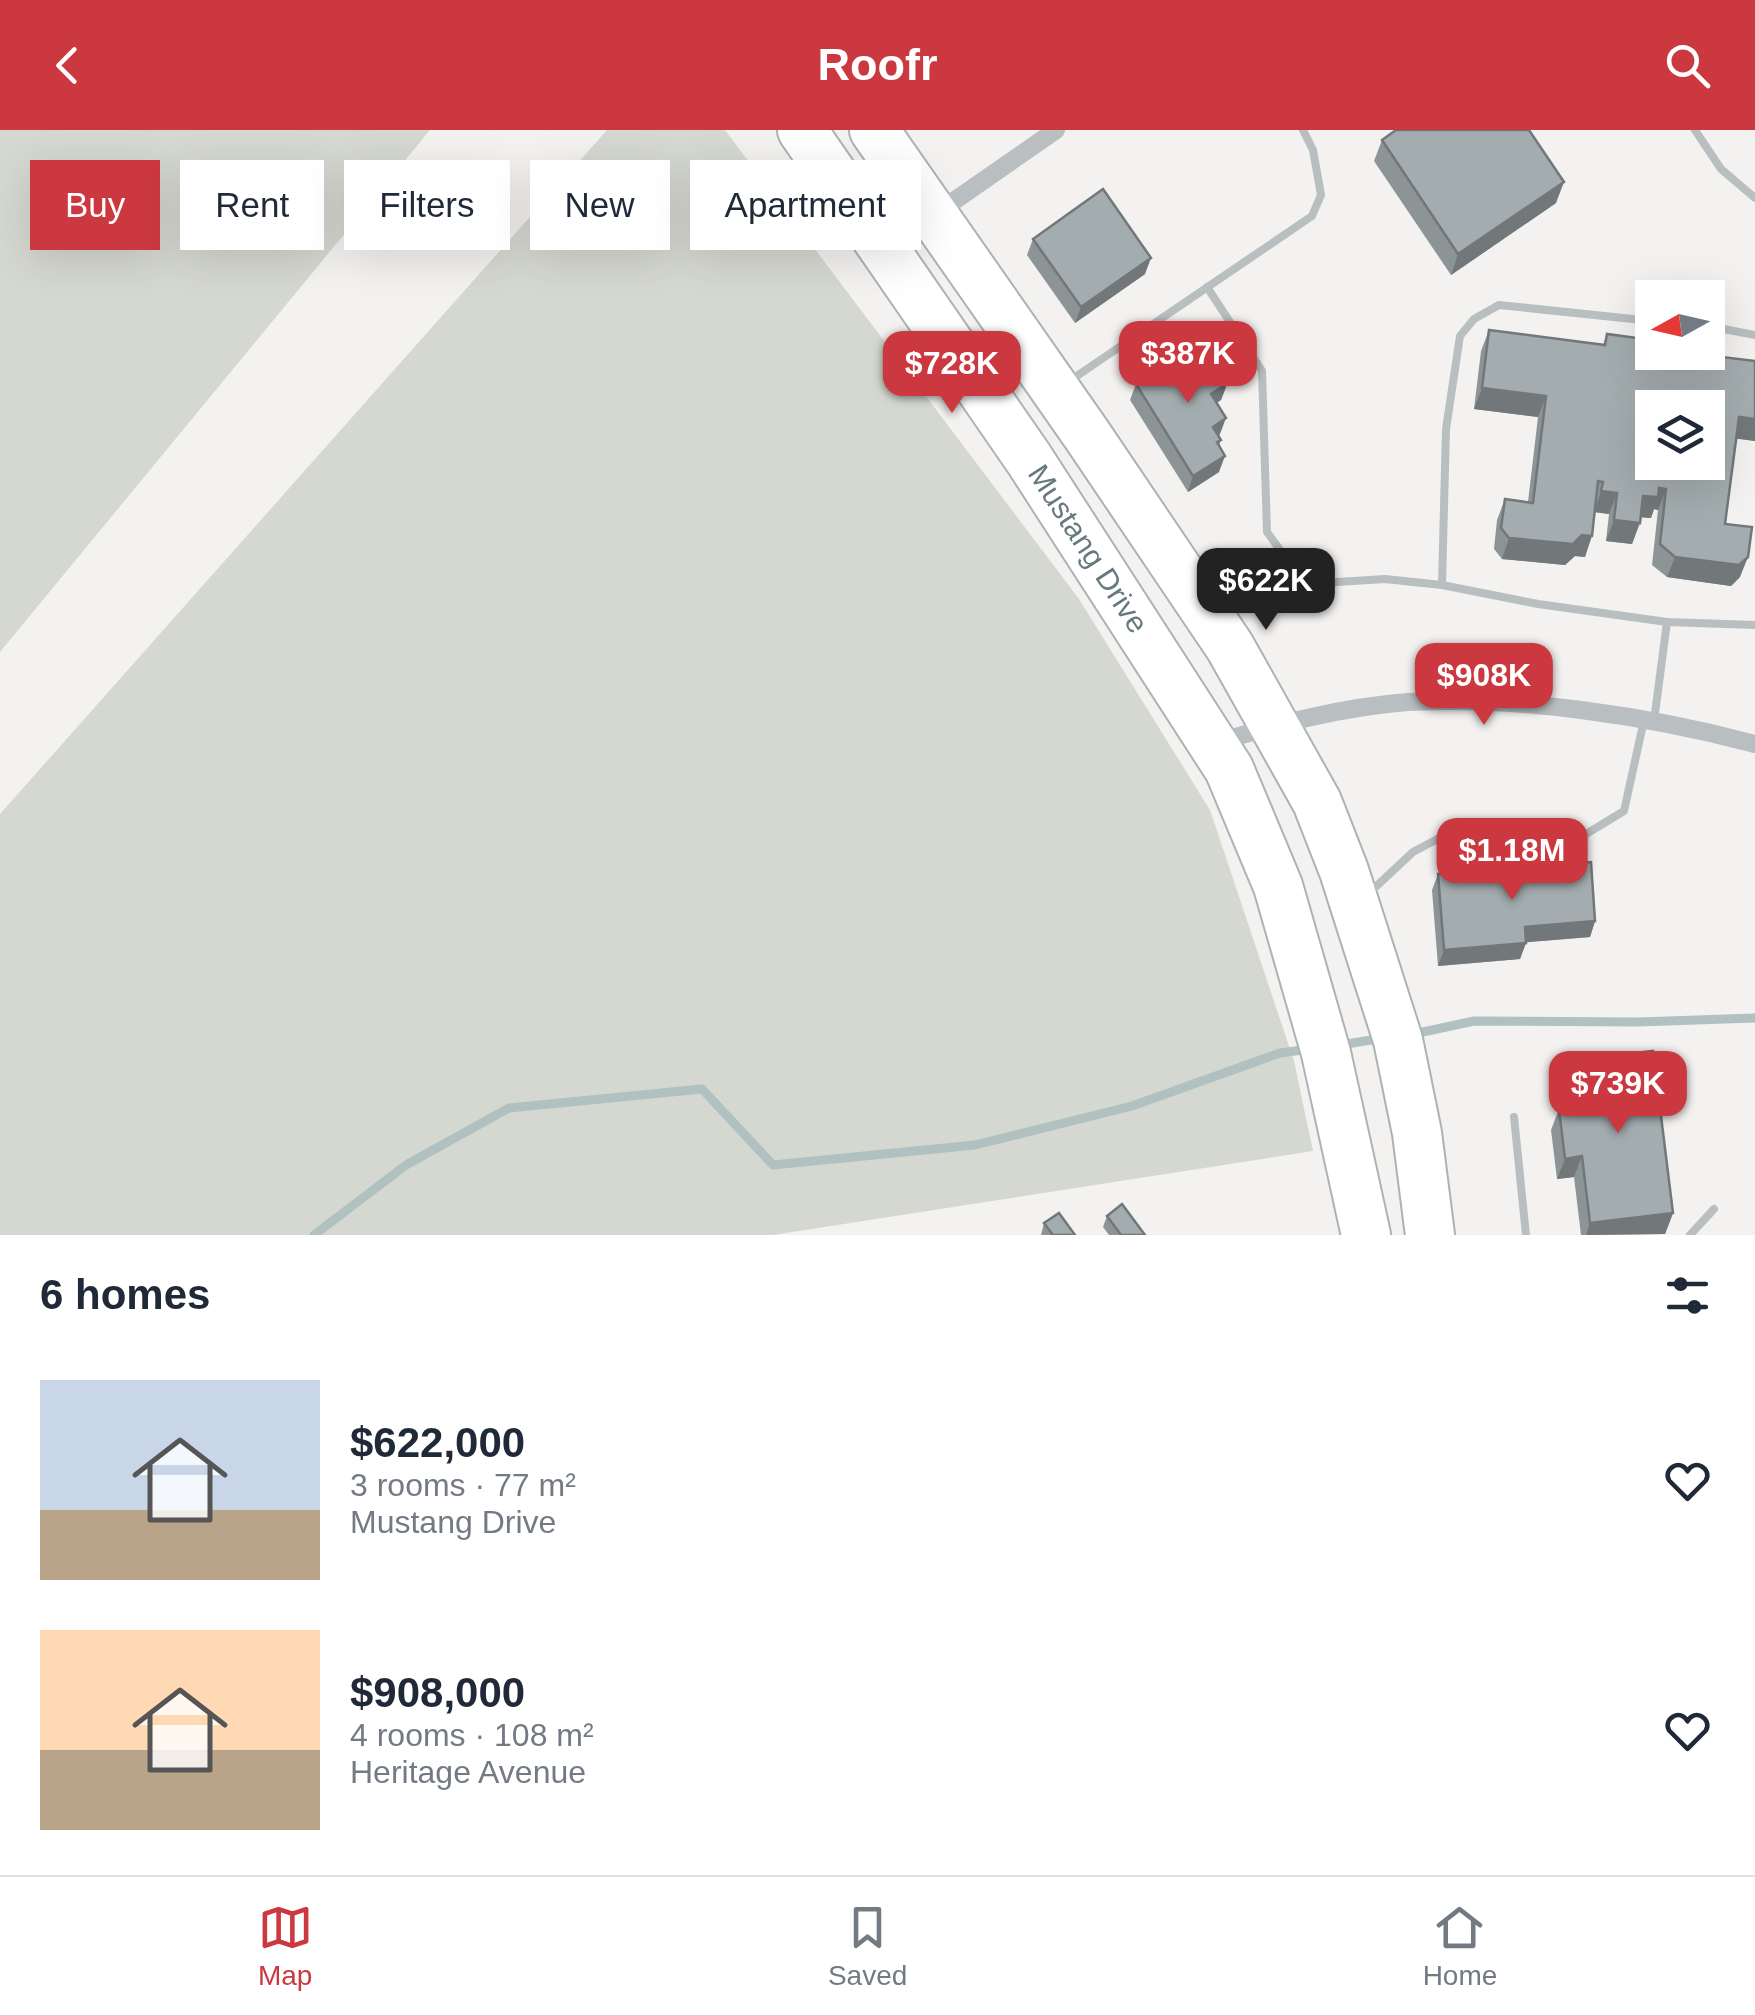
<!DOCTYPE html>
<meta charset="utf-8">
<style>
body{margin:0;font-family:Helvetica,sans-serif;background:#f6f6f7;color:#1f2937;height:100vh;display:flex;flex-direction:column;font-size:38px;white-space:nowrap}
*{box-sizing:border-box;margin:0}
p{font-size:32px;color:#747a83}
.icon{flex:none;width:55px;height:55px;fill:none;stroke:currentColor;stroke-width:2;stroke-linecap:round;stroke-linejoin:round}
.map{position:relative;height:1105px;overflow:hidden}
.sheet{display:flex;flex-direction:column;background:#fff;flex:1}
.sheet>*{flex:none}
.top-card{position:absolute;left:30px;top:30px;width:1000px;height:90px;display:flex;gap:20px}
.needle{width:65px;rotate:262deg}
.fabs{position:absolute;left:1635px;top:150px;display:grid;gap:20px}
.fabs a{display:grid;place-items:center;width:90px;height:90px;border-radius:0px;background:#fff;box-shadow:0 10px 40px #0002;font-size:50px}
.price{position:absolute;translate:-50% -85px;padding:0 22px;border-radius:20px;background:#cb383f;color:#fff;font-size:32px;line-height:65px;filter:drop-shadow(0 2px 5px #0008)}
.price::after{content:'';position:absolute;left:50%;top:60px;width:30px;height:22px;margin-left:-15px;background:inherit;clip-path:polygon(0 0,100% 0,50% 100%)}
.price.selected{background:#222;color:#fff}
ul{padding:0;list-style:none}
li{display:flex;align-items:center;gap:30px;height:250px;padding:0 40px}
li span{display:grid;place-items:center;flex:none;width:280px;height:200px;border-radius:0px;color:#555}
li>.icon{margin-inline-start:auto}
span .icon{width:120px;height:120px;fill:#fffc;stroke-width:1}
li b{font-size:42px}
h2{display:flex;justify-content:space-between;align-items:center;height:120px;padding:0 40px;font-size:42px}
.pill{padding:0 35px;border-radius:0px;background:#fff;box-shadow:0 10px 40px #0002;font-size:35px;line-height:90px}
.pill.selected{background:#cb383f;color:#fff}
header{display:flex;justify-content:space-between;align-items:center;height:130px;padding:0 40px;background:#cb383f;color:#fff;font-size:45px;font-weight:800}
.menu{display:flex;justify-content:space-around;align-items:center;height:140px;border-top:2px solid #e0e1e3;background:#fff;font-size:28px;color:#747a83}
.menu a{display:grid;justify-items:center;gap:5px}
.menu .selected{color:#cb383f}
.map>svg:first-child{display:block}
</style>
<header><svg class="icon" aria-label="back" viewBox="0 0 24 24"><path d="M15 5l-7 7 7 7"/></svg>Roofr<svg class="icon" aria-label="search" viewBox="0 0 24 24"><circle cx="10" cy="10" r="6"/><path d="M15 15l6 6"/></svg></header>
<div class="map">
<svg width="1755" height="1105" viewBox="0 0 1755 1105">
<rect width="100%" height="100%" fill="#f3f2f0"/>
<g fill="#d5d8d0">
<path d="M0,0h430l-430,522z"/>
<path d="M607,0h118l354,469 131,211 84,251 19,90 -540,84h-773v-421z"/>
</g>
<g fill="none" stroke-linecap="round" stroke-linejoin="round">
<g stroke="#b1c0c0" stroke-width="9">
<path d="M1409,905l65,-14 164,1 117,-4"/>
<path d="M1340,915l44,-7"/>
<path d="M314,1105l92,-70 103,-57 193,-19 71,76 202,-20 157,-39 148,-53 30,-4"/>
</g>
<defs>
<g id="secondary">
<path d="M802,0l227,329 200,310 49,117 48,167 40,182"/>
<path d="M874,0l213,305 143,212 87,155 27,69 54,169 19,93 13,102"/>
</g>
</defs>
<use href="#secondary" stroke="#abb3b4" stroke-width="52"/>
<g stroke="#b9bec0" stroke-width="8">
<path d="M1695,0l26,39 34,29"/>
<path d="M1207,157l55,84 5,161 38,52 80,-5 57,6 96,19 129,18 88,3"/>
<path d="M1708,196l47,9"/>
<path d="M1068,252l244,-166 9,-21 -8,-45 -10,-20"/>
<path d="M1442,455l4,-156 14,-93 14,-17 25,-14 153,16"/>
<path d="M1654,591l13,-99"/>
<path d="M1368,764l45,-42 30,-16 143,-2 38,-23 20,-91"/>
<path d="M1514,987l12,118"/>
<path d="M1690,1105l24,-26"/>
</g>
<g stroke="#b9bec0" stroke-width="18">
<path d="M880,113l74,-42 102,-71"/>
<path d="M1215,613c63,-19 127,-36 193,-41 109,-6 242,14 347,42"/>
</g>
<use href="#secondary" stroke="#fff" stroke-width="48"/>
</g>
<g fill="#8c9496">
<path d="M1382,10l174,63 -105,72 -77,-114z"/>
<path d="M1033,109l112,35 -70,49 -48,-68z"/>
<path d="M1489,200l114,15 4,-11 90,20 58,7v80l-19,-3 -11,86 15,53 -9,9 -64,-9 -15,-12 6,-55 -4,-1 -3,9 -10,-1 -9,27 -26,-3 3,-27 -14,-2 -10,45 -10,-1 -10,9 -63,-6 -8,-10 3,-29 8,-21 23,3 10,-85 -64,-8 7,-58z"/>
<path d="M1136,254h91l-6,16 -4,3 3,31 -2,2 3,4 -2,6v26l-31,20 -58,-92z"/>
<path d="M1438,744l157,47 -5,16 -64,5 -6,17 -82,7 -6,-76z"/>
<path d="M1567,931l106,152 -8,21 -84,1 -7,-58 -17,2 -6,-49 8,-21 4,-1 -3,-26z"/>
<path d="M1107,1086l38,19h-36l-6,-8z"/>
<path d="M1044,1093l31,12h-34z"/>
</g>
<g fill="#72787a">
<path d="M1564,52l-8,21 -105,72 7,-21z"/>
<path d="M1151,128l-6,16 -70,49 6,-16z"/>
<path d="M1227,254l-6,16 -16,10 6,-16z"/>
<path d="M1482,258l64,8 -8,21 -64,-8z"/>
<path d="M1739,287l16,2v22l-24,-3z"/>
<path d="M1226,288l-6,16 -13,9 6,-16z"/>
<path d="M1225,326l-6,16 -31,20 5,-16z"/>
<path d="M1659,358l7,1 -8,21 -4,-1 -3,9 -16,-1 8,-21z"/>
<path d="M1601,361l16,2 -8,21 -15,-2z"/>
<path d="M1614,390l26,3 -8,21 -26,-3z"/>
<path d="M1582,405l10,1 -7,21 -10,-1 -10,9 -63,-6 7,-21z"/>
<path d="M1675,427h73l-8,20 -9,9 -64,-9z"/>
<path d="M1595,791l-5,16 -71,6 6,-16z"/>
<path d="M1526,813l-6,16 -82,7 6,-16z"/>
<path d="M1582,1026l-8,21 -17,2 8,-20z"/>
<path d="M1673,1083l-8,21 -79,1 4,-12z"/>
</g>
<g fill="#a3acae" stroke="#72787a" stroke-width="2.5" fill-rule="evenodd">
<path d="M1396,0h133l35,52 -106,72 -76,-114z"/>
<path d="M1103,59l48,69 -70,49 -48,-68z"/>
<path d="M1489,200l116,15 2,-11 45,6v12h45v2l58,7v58l-16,-2 -14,107 27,3 -4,30 -9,8 -64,-8 -15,-13 6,-55 -7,-1 -1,9 -15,-1 -3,27 -26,-3 3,-27 -16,-2 2,-9 -5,-1 -6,55 -10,-1 -9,9 -64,-6 -8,-10 4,-29 28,4 13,-107 -64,-8zM1652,278h56v54h-56z"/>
<path d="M1201,212l26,42 -16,10 15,24 -13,9 8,13 -4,2 8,14 -32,20 -57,-92z"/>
<path d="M1591,732l4,59 -70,6 1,16 -82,7 -6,-76z"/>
<path d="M1653,921l20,162 -83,10 -8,-67 -17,3 -6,-50 14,-2 -6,-46z"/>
<path d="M1122,1074l23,31h-24l-14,-19z"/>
<path d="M1059,1083l16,22h-22l-9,-12z"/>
</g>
<g text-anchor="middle" stroke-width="10" stroke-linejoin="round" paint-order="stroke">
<g font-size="30" fill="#66797d" stroke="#fff">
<text transform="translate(1088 419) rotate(57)" y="10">Mustang Drive</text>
</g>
</g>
</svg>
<div class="fabs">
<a><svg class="needle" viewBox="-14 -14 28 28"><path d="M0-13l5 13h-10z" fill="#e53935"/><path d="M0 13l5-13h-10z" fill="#747a83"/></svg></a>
<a><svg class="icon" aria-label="layers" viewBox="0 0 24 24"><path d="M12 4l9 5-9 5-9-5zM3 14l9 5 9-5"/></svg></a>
</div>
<b class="price" style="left:1188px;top:276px">$387K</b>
<b class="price" style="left:952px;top:286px">$728K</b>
<b class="price selected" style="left:1266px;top:503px">$622K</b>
<b class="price" style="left:1484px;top:598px">$908K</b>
<b class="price" style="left:1512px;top:773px">$1.18M</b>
<b class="price" style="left:1618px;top:1006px">$739K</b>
<div class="top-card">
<a class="pill selected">Buy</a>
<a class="pill">Rent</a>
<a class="pill">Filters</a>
<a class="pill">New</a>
<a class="pill">Apartment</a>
</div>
</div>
<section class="sheet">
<h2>6 homes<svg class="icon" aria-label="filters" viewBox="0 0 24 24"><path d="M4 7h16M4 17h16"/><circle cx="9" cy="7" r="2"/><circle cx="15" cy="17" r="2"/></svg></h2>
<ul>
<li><span style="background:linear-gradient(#c9d6e8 65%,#b9a48a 0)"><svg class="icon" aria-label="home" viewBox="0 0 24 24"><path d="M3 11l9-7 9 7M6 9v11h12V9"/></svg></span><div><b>$622,000</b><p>3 rooms · 77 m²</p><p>Mustang Drive</p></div><svg class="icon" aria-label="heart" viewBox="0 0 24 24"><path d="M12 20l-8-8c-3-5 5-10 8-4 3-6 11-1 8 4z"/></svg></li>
<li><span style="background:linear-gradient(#ffd9b3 60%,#b9a48a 0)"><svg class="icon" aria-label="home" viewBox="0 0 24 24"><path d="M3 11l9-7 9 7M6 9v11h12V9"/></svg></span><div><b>$908,000</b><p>4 rooms · 108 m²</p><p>Heritage Avenue</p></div><svg class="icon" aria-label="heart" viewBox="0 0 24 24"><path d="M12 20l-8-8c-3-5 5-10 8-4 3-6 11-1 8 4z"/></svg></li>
</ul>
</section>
<nav class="menu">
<a class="selected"><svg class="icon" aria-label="map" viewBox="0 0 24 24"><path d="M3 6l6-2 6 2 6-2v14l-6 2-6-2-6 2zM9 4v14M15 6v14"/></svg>Map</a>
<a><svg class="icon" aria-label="saved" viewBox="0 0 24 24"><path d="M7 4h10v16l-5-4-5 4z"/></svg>Saved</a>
<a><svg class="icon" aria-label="home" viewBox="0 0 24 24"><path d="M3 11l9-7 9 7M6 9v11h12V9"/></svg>Home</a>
</nav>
